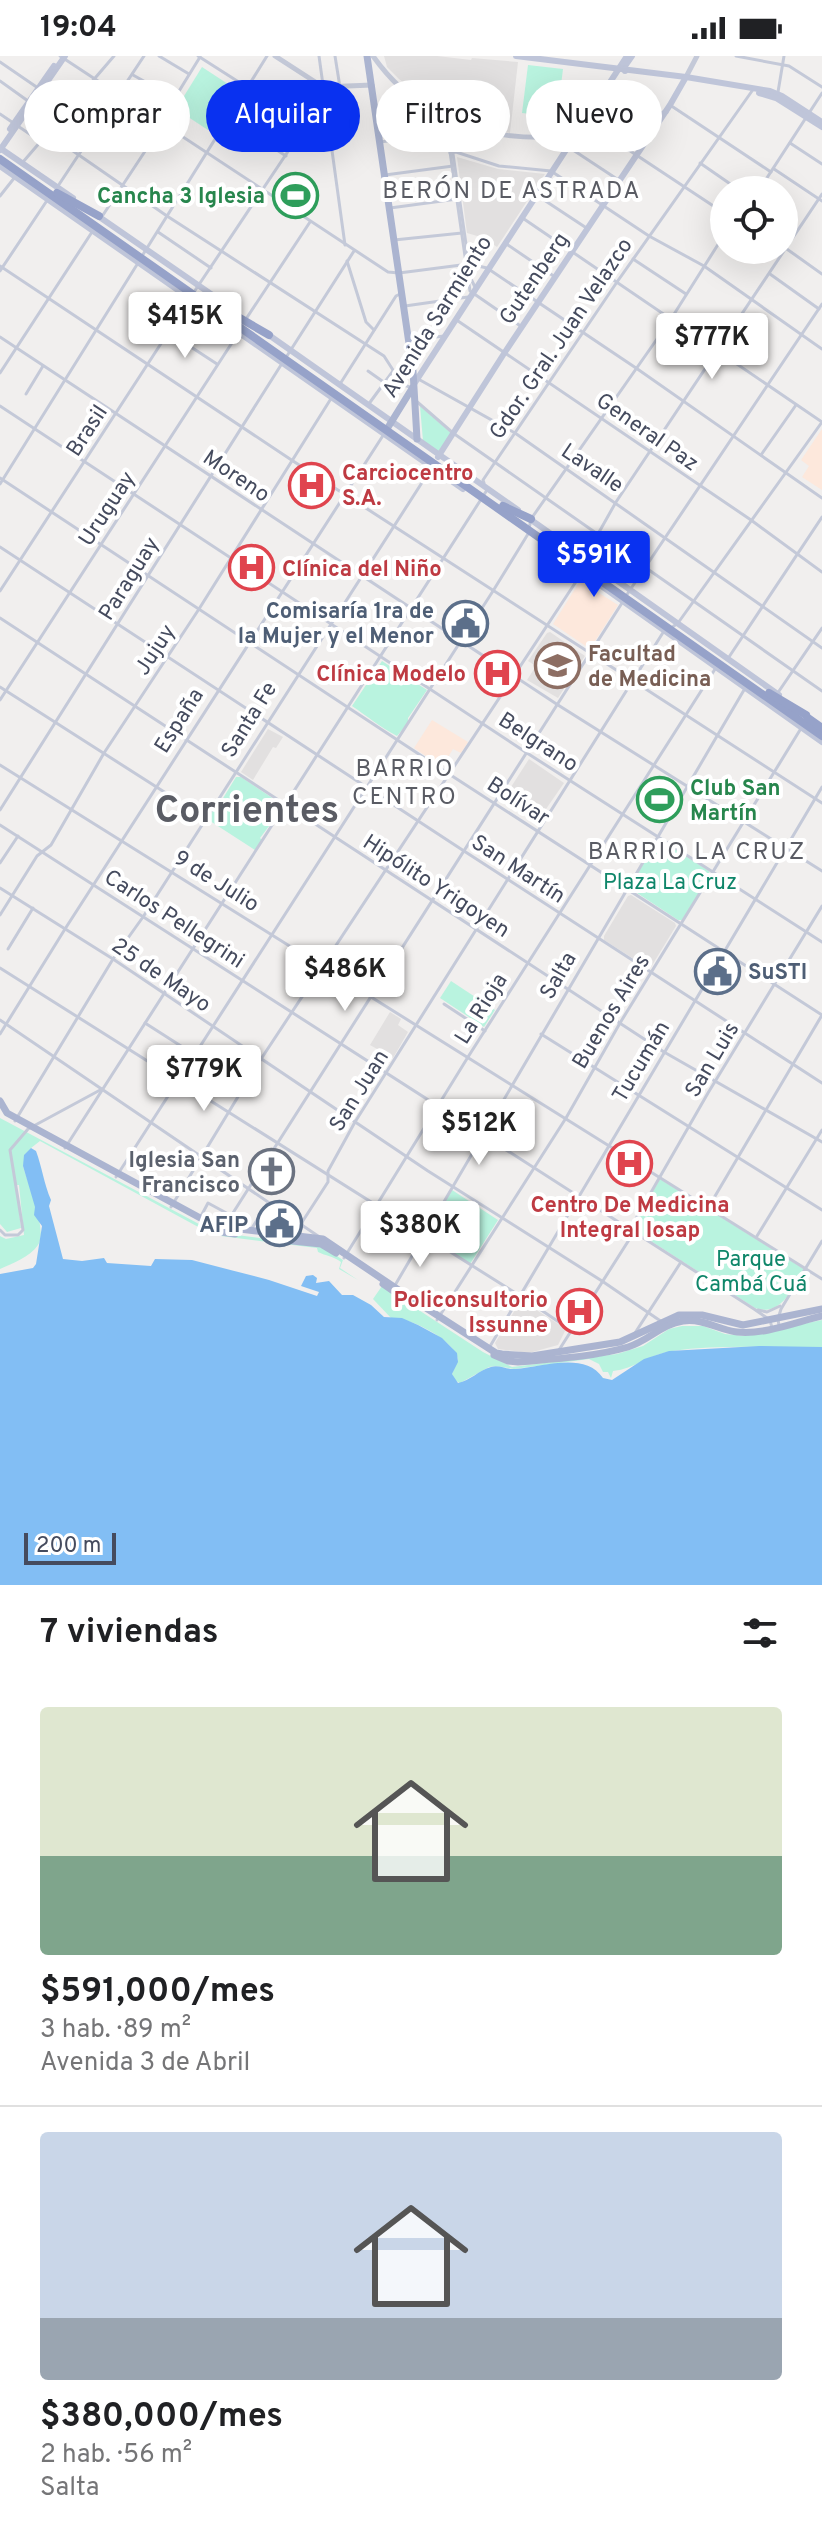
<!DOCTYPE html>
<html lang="es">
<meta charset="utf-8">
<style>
body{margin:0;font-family:Overpass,sans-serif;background:#f6f6f6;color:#202124;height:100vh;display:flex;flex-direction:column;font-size:30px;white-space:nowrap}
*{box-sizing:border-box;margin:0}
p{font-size:26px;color:#757577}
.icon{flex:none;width:44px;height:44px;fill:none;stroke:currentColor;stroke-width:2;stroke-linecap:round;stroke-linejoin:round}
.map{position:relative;height:1529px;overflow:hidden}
.sheet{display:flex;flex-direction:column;background:#fff;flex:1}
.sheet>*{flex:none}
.hud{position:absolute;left:24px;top:24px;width:774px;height:72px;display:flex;gap:16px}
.fabs{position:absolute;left:710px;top:120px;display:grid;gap:16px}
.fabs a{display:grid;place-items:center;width:88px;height:88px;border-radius:50%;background:#fff;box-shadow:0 8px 32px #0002;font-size:40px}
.scale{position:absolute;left:24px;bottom:20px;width:92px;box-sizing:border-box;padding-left:8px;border:4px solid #454b5e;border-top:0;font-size:22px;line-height:28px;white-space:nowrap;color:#454b5e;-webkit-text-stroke:6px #fff;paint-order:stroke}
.price{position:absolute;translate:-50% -68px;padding:0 18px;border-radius:8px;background:#fff;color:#222;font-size:26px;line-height:52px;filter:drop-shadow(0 2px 4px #0008)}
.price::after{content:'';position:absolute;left:50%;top:48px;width:24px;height:18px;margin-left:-12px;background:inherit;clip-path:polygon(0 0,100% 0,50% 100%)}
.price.current{background:#0931f0;color:#fff}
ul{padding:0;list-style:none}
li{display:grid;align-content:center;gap:16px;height:424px;padding:0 40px}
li+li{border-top:2px solid #e0e0e0}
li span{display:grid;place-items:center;height:248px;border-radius:8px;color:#555}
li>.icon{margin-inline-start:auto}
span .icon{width:144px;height:144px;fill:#fffc;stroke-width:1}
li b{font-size:34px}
h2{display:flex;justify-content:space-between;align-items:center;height:96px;padding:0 40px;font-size:34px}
.tag{padding:0 28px;border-radius:36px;background:#fff;box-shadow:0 8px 32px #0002;font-size:28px;line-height:72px}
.tag.current{background:#0931f0;color:#fff}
.status{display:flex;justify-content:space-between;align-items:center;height:56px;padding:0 40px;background:#fff;direction:ltr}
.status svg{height:22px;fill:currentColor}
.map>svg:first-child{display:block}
</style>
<div class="status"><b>19:04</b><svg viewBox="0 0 49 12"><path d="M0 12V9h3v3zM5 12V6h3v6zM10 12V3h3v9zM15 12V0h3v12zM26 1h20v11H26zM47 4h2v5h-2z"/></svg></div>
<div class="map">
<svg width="822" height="1529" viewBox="0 0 822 1529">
<rect width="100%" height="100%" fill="#f1efee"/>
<g fill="#e2e0e0">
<path d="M384,0h53l34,4 1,-2 46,4 -8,71 -33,-7 -39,-17 -39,-30 -12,-12z"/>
<path d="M457,101l41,12 47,5 -48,73 -13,-9 -17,-5z"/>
<path d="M550,576l35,24 -27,42 -31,-18 9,-14 -8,-5 19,-28z"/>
<path d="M268,673l15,8 -7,11 -3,-1 -20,33 -12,-8z"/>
<path d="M529,703l35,24 -27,39 -35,-21z"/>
<path d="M631,839l44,28 1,3 -25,41 -3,1 -44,-28v-4l24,-40z"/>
<path d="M390,956l11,7 -3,6 10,7 -15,26 -23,-13z"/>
<path d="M521,1244l45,29 -8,16 -29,8 -31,-4 -3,-6z"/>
</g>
<g fill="#fde8dc">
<path d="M822,373v61l-20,-13 7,-11 -8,-6z"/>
<path d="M580,525l38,24 -28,44 -37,-25z"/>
<path d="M432,664l36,22 -7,11 -8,-4 -11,18 -28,-19z"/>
</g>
<g fill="#b9f3df">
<path d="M528,9l35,4 -6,48 -35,-4z"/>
<path d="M202,11l32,21 -26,42 -32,-21z"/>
<path d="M420,350l31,27 -12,19 -16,-11z"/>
<path d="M382,605l45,29 -19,28v5l-11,13c-17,-9 -30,-20 -45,-30z"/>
<path d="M236,721h5l39,26 2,6 -22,29 2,2 -7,10 -48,-31 7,-10 3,-1z"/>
<path d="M662,785l47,30 1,5 -28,44h-4l-47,-31v-4l25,-43z"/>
<path d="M451,925l44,29 -11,17 -44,-29z"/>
<path d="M0,1062l214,114 108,14 21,14 -3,8 18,12 -19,-11 2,-7c-8,-6 -15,-6 -23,-10l-1,-4 -104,-13 -173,-94 -9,7 -8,18c5,18 25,65 15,79 -8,12 -25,18 -38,24v-33l6,3 18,-4 -5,-50h-3l5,43 -14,4 -7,-8z"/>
<path d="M660,1123l144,90c-12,19 -22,48 -49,39l-123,-79z"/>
<path d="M452,1134l46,30 -28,44 -45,-28z"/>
<path d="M382,1230l101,66 29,15 105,-13 26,-8 26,-17 13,-3h21l22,8 19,2 78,-16v27c-50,1 -101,-3 -150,4 -21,3 -38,18 -59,20l-2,7 -3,-6h-5l-4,-8 -10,-5 -75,10 -18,-3 -7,1 -29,16 -6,-3 -2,-6 6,-15c-4,-19 -48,-42 -67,-41l-18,-19z"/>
</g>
<path fill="#82bef4" d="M31,1092l5,3c6,16 8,33 15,49l-2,6 14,53 19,2 22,-3 3,5 44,3 4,-7 37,1 77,20 48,16 2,-4 -18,-6 5,-10 7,-1 4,3 -1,5 13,-2 13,14h11l18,10 13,12 18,1 16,7 24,13 15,15 1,9 -6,12 6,9c12,-2 21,-13 33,-16 8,-3 16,3 24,2 28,-2 70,-18 88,9l9,2 32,-21 25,-8 90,-5 63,1v238h-822v-311l33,-6 3,-4 6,-38 -8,-11 1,-8 -12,-41 1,-11z"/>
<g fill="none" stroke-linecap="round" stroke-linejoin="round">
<g stroke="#c4c9d8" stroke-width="3">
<path d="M60,0l328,216 11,1 70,-9 18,4 149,100 186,130"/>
<path d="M159,0l30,18"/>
<path d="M198,0l133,85"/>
<path d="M319,0l26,189"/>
<path d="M335,0l12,75"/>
<path d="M736,0l53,10 33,21"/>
<path d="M0,6l38,26"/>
<path d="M133,19l41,23"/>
<path d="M0,25l28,20"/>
<path d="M49,26l26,18"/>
<path d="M778,36l6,-36"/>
<path d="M34,49l24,16"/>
<path d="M670,49l101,67"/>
<path d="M376,54l44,-7"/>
<path d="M0,58l40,27"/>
<path d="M445,61l25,174 52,36"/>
<path d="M229,63l57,37"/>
<path d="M448,63l23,160 4,8"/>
<path d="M160,66l40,-65"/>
<path d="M600,75l124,82"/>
<path d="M47,77l120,83 217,140 18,28 10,4"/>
<path d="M380,86l68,-9"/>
<path d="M790,87l32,21"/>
<path d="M570,92l47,31"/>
<path d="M450,97l6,-1 43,14 52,5 98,65 55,30 118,83"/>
<path d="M23,106l91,-106"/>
<path d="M700,107l39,27"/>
<path d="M774,113l48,32"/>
<path d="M385,119l68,-9"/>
<path d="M58,130l86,-130"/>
<path d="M759,134l63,-97"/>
<path d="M0,140l15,-19"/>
<path d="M538,140l50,33"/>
<path d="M390,152l67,-9"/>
<path d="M101,162l62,-94"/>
<path d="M524,163l298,203"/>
<path d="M158,176l53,36"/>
<path d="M394,184l68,-7"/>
<path d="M505,187l50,34"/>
<path d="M784,191l38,27"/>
<path d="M142,200l125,-200"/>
<path d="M633,203l53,35"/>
<path d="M347,205l19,61 8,8"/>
<path d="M0,210l293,195 529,342"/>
<path d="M0,215l48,-72"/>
<path d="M770,218l49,35"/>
<path d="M194,236l111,-166"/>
<path d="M405,250l63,-9"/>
<path d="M246,263l64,-97"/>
<path d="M458,265l293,199 71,52"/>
<path d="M168,276l49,32"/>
<path d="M0,281l558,368 264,166"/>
<path d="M412,284l32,-4"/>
<path d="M285,303l69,-108"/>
<path d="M368,315l17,12"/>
<path d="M0,317l92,-141"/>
<path d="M420,324l95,53 307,215"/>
<path d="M340,328l56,-88 4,-2"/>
<path d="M26,338l17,-28"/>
<path d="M415,344l38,33 369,258"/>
<path d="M368,349l25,-34"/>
<path d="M0,350l527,347 295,189"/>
<path d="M761,399l35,-50"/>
<path d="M0,422l449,296 373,241"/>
<path d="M484,427l-1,-3 134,-198 135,-191"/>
<path d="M0,428l138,-221"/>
<path d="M0,491l464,304 358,232"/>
<path d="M0,535l190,-292"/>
<path d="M626,540l196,-292"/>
<path d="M0,562l664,434 158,90"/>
<path d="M671,572l7,-5 144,-201"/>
<path d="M729,601l93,-140"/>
<path d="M0,631l205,131"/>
<path d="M777,638l45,-66"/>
<path d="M0,644l239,-368"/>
<path d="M0,709l822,514"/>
<path d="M0,754l281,-445"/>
<path d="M0,769l754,484 16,11 2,8"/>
<path d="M0,807l18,-27"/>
<path d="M0,832l113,71 315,212 174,110 60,41"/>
<path d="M0,859l37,-59 14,-11 53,-92 95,-144 133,-212"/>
<path d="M8,893l25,-41"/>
<path d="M0,912l525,331 47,32"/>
<path d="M444,948l41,27"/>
<path d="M0,964l318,216"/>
<path d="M145,967l50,32"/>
<path d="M0,978l65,-105 319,-495"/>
<path d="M541,978l281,176"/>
<path d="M15,1065l98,-162 30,-42 289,-450"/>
<path d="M65,1092l422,-658"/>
<path d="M116,1121l377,-586 35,-57 3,-15 140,-200 53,-84"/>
<path d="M171,1151l90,-148 324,-491v-11l31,-55 206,-308"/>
<path d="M708,1152l114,-193"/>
<path d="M200,1162l8,-15 24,13"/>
<path d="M224,1171l398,-624"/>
<path d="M252,1172l15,-24"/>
<path d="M630,1173l78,-136 114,-187"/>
<path d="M0,1174l5,5h13l5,-5 -13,-80 18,-21 74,-40"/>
<path d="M295,1177l33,-51v-11l27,-49 309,-491"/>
<path d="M757,1180l65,-106"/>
<path d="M344,1202l124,-201 249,-391"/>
<path d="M394,1231l350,-597"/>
<path d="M758,1254l9,2 13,-6"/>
<path d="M437,1264l129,-202 54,-95 180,-293"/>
<path d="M779,1270l-1,-7 3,-10 41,-68"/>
<path d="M635,1277l46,-71"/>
<path d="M489,1292l333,-561"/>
<path d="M559,1294l75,-118"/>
</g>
<g stroke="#c4c9d8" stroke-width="5">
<path d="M275,0l48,31 49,-2"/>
<path d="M373,0c70,99 191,94 293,56"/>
<path d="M686,21l11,-21"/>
</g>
<g stroke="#bfc5d9" stroke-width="6">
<path d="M516,0l170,21 84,14 12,5 40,26"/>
<path d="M625,15v-5l7,-10"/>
<path d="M759,37l17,5 46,29"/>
<path d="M10,73l44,-63"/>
<path d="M0,92l73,50"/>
<path d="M0,94l65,-94"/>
<path d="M0,110l463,323"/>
<path d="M98,160l139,96"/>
<path d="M266,277l252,177"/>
<path d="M414,328l213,-328"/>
<path d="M438,401l67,-105 165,-247 16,-28"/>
<path d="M527,461l252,178"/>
<path d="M593,524l229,162"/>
</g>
<g stroke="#abb4d0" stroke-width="7">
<path d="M367,0l46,315 4,68"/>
<path d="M387,373l26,-42"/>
<path d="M0,1045l7,12 208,113 108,13 86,58 87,56 6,1 30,2 88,-14 59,-27h23l41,10 79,-16"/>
<path d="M209,1171l12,5 14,2"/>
<path d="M283,1184l38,4 15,9"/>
<path d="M383,1228l23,16"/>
<path d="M494,1299l14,6 10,1c35,-3 76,-5 110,-15 20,-6 34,-23 55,-26 20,-3 36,9 54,11 28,3 59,-10 85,-16"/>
</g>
<g stroke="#96a2c9" stroke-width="8">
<path d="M0,103l822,577"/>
<path d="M57,137l42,23"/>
<path d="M219,250l50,29"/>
<path d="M503,450l28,13"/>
<path d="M769,637l37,22"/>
<path d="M808,662l14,10"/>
</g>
</g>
<defs>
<symbol id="stadium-ring" viewBox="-11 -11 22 22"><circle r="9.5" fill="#fff" stroke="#2e9e5b" stroke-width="1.5"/><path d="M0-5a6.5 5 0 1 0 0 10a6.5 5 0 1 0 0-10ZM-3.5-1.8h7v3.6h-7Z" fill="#2e9e5b"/></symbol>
<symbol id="hospital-ring" viewBox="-11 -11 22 22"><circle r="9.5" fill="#fff" stroke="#e0444e" stroke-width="1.5"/><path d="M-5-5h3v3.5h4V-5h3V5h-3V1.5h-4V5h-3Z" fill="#e0444e"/></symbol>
<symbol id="civic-ring" viewBox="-11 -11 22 22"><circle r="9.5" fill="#fff" stroke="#5c6f8a" stroke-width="1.5"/><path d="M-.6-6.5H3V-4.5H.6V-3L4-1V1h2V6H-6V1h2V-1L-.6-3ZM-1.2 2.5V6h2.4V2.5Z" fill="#5c6f8a"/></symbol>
<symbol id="university-ring" viewBox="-11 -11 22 22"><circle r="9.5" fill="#fff" stroke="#8d6e63" stroke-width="1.5"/><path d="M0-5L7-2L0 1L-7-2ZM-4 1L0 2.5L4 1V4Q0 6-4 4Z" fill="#8d6e63"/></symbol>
<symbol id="church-ring" viewBox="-11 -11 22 22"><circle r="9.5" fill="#fff" stroke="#6b7280" stroke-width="1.5"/><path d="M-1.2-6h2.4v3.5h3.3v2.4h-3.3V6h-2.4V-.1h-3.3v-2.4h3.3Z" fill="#6b7280"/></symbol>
</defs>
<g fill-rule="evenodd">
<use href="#stadium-ring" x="270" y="114" width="51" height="51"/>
<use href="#hospital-ring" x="286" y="404" width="51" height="51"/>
<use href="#hospital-ring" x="226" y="486" width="51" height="51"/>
<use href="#civic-ring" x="440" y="542" width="51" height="51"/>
<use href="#university-ring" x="532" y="584" width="51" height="51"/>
<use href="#hospital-ring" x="472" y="592" width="51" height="51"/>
<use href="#stadium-ring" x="634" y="718" width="51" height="51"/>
<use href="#civic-ring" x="692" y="890" width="51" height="51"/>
<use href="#hospital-ring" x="604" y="1082" width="51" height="51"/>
<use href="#church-ring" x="246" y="1090" width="51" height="51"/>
<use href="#civic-ring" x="254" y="1142" width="51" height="51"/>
<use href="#hospital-ring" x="554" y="1230" width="51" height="51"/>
</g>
<g text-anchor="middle" stroke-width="8" stroke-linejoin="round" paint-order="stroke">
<g font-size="22" font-weight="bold" fill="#27864d" stroke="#fff" text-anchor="end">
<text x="265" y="147">Cancha 3 Iglesia</text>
<text x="690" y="739" text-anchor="start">Club San<tspan x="690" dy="25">Martín</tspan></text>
</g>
<g font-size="22" fill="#454b5e" stroke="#fff">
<text transform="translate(533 222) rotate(-56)" y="8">Gutenberg</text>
<text transform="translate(436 260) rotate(-58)" y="8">Avenida Sarmiento</text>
<text transform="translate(560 282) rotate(-56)" y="8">Gdor. Gral. Juan Velazco</text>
<text transform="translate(86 374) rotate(-57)" y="8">Brasil</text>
<text transform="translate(648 375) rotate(35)" y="8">General Paz</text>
<text transform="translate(593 411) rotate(34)" y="8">Lavalle</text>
<text transform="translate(237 419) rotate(34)" y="8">Moreno</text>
<text transform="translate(106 452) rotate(-57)" y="8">Uruguay</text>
<text transform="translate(128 522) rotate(-58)" y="8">Paraguay</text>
<text transform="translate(154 593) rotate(-57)" y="8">Jujuy</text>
<text transform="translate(248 663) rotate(-58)" y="8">Santa Fe</text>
<text transform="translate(178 664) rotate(-58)" y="8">España</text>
<text transform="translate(539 685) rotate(33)" y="8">Belgrano</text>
<text transform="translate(519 744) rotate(33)" y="8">Bolívar</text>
<text transform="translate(519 812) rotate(33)" y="8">San Martín</text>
<text transform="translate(217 824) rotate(32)" y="8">9 de Julio</text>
<text transform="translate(437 829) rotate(33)" y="8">Hipólito Yrigoyen</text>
<text transform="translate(175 862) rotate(33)" y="8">Carlos Pellegrini</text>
<text transform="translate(162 918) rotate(34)" y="8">25 de Mayo</text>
<text transform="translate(557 919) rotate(-60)" y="8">Salta</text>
<text transform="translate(480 952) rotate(-58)" y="8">La Rioja</text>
<text transform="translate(610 955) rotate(-59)" y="8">Buenos Aires</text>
<text transform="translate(711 1003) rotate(-59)" y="8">San Luis</text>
<text transform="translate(640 1005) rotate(-59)" y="8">Tucumán</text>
<text transform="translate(358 1034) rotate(-58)" y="8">San Juan</text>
</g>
<g font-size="22" font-weight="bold" fill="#be3a42" stroke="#fff" text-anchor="start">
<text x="342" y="424">Carciocentro<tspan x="342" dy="25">S.A.</tspan></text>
<text x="282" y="520">Clínica del Niño</text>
<text x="466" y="625" text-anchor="end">Clínica Modelo</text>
<text x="630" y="1156" text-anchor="middle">Centro De Medicina<tspan x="630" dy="25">Integral Iosap</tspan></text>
<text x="548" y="1251" text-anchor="end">Policonsultorio<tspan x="548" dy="25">Issunne</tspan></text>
</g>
<g font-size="22" font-weight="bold" fill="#4e5e75" stroke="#fff" text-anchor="end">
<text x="434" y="562">Comisaría 1ra de<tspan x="434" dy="25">la Mujer y el Menor</tspan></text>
<text x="748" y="923" text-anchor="start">SuSTI</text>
<text x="248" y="1176">AFIP</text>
</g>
<g font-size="22" font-weight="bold" fill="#785e54" stroke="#fff" text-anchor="start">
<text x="588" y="605">Facultad<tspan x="588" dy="25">de Medicina</tspan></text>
</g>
<g font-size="22" fill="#0f866a" stroke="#fff">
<text x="670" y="833">Plaza La Cruz</text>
<text x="751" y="1210">Parque<tspan x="751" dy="25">Cambá Cuá</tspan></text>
</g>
<g font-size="22" font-weight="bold" fill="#5b616d" stroke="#fff" text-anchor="end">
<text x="240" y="1111">Iglesia San<tspan x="240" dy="25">Francisco</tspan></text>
</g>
<g font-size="24" letter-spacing="2" fill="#5a5c64" stroke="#fff">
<text x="512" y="142">BERÓN DE ASTRADA</text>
<text x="405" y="720">BARRIO<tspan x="405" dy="28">CENTRO</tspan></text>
<text x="697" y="803">BARRIO LA CRUZ</text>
</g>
<g font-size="38" font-weight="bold" fill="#5a5c64" stroke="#fff">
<text x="247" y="766">Corrientes</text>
</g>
</g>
</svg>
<div class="fabs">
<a><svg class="icon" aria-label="locate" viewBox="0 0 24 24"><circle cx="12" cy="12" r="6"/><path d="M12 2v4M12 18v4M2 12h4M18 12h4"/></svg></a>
</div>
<div class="scale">200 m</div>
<b class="price" style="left:185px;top:304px">$415K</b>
<b class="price" style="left:712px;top:325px">$777K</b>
<b class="price current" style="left:594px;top:543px">$591K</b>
<b class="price" style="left:345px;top:957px">$486K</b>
<b class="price" style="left:204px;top:1057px">$779K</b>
<b class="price" style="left:479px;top:1111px">$512K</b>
<b class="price" style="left:420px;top:1213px">$380K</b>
<div class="hud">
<a class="tag">Comprar</a>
<a class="tag current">Alquilar</a>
<a class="tag">Filtros</a>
<a class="tag">Nuevo</a>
</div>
</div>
<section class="sheet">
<h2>7 viviendas<svg class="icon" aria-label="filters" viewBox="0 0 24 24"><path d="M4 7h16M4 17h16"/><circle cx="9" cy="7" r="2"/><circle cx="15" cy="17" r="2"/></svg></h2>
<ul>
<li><span style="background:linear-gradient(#dfe7d0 60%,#7fa58c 0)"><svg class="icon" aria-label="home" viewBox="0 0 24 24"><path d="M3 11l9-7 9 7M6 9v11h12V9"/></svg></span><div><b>$591,000/mes</b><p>3 hab. · 89 m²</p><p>Avenida 3 de Abril</p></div></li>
<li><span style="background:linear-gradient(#c9d6e8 75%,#9aa5b1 0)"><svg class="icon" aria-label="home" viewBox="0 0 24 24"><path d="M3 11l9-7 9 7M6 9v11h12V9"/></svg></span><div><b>$380,000/mes</b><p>2 hab. · 56 m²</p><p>Salta</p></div></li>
</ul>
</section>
